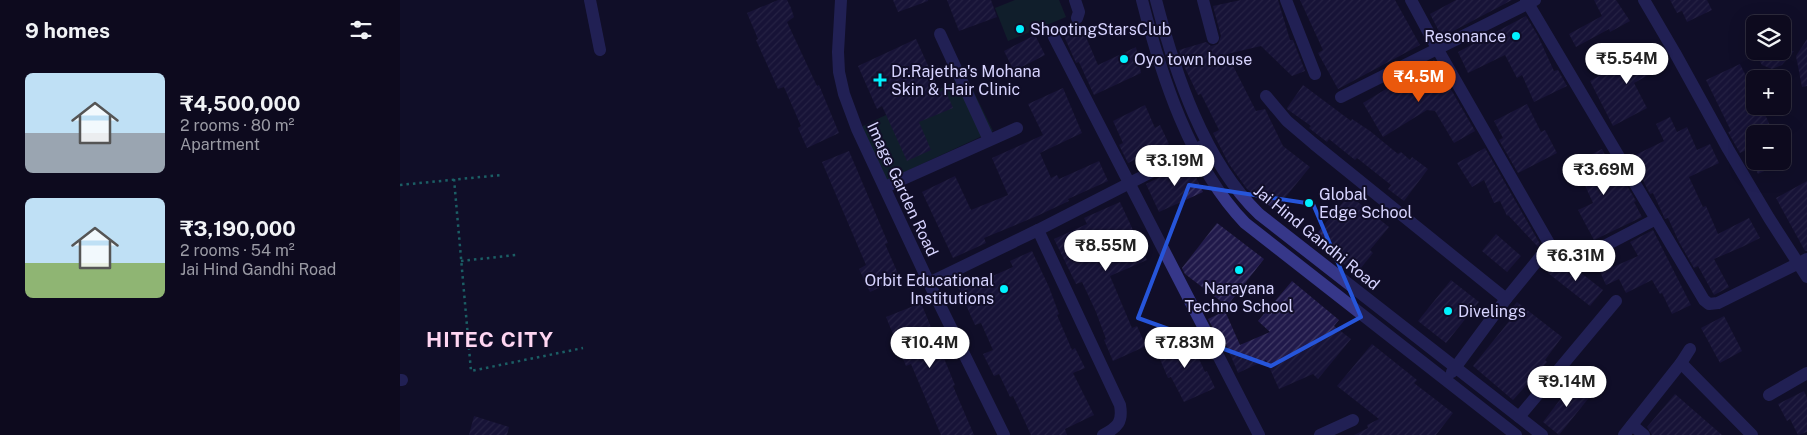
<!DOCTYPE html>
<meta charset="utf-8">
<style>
body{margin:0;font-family:"Public Sans",sans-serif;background:#1b182b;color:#f1f3f6;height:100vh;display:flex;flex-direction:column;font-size:19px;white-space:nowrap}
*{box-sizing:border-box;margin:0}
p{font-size:16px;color:#9a9aa4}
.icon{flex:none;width:28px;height:28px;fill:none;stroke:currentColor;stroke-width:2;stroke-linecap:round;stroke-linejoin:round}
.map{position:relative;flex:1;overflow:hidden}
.panel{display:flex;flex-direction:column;background:#0d0a1e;width:400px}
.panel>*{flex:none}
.buttons{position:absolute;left:1346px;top:15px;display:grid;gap:10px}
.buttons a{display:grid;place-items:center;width:45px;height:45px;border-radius:8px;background:#0d0a1e;box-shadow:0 5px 20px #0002,0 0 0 1px #2d2b3c;font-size:25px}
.price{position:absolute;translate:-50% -42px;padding:0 11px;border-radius:18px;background:#fff;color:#222;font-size:16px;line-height:32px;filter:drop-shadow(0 1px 2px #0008)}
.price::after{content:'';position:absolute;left:50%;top:30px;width:15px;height:11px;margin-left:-8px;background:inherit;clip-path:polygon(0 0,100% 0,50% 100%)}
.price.selected{background:#ea580c;color:#fff}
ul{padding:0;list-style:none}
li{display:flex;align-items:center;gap:15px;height:125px;padding:0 25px}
li span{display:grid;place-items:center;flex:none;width:140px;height:100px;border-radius:8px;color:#555}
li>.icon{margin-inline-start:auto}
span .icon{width:60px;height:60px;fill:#fffc;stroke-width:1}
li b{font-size:21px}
h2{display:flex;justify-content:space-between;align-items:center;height:60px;padding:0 25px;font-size:21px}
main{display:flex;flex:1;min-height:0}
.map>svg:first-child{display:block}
</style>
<main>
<section class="panel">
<h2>9 homes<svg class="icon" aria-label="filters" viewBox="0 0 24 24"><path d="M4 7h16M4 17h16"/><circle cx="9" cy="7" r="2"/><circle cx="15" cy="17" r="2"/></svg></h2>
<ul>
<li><span style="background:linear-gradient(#bfe0f5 60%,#9aa5b1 0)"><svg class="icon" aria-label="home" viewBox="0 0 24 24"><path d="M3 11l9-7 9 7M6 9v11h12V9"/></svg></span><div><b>₹4,500,000</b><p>2 rooms · 80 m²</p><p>Apartment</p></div></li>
<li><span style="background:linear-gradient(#bfe0f5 65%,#8fb573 0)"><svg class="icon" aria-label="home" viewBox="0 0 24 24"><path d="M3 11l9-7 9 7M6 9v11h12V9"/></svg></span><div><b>₹3,190,000</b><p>2 rooms · 54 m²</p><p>Jai Hind Gandhi Road</p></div></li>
</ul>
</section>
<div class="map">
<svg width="1407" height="435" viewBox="0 0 1407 435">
<defs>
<pattern id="building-hatch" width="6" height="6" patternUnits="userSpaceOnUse" patternTransform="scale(1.25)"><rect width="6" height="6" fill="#20194a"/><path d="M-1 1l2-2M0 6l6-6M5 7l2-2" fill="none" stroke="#403a65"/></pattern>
</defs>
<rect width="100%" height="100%" fill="#110e28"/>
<g fill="#11322f">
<path d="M615,0h44l7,17 -58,24 -13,-33z"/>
<path d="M566,76l27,55 -110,51 -26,-53z"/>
</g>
<g fill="url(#building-hatch)">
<path d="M378,0h9l4,8 3,9 -7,5 30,64 2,-1 20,48 -32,15 -9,-20 3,-2 -17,-39 -6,2 -22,-49 2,-1 -11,-26z"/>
<path d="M493,0h35v1l-30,11z"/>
<path d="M547,0h44l6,17 -38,14z"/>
<path d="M841,0h37l12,40h3l12,31 -13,5 -31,-30 -34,8 29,57 9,-2 18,37 27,21 -35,43 -28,-21 -18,-25 -16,-31 6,-3 -18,-36 -3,1 -14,-29 -5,-16 27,-8 5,4 7,-2 3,-8 -8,-30z"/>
<path d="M900,0h95l25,45 -82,44 -20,-36 5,-3z"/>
<path d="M1056,0h56l-70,37 -12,-23z"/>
<path d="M1194,0h22l14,21 -20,11 -1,-3 -33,18 -7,-13 33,-18z"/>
<path d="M1270,0h37l5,10 -25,12 -5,-11 -5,2z"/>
<path d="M1126,16l12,20 16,35 4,-1 9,16 -33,16 -12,-27 -5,3 -12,-23 -37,18 -10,-21z"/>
<path d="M682,28l16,37 38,-18 5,26 -47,22 -15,-33 -3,1 -12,-27z"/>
<path d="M635,35l10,20 -31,16 -10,-20z"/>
<path d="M516,39l24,53 5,-3 8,19 -34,14 12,28 -24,11 -25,-55 -5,3 -19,-43z"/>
<path d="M1407,39v47l-5,1 -6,-31z"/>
<path d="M1258,44l11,20 -35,19 13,25 -34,18 -23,-45z"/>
<path d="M1357,51h37l-12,14 -10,4 -10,-4 -4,-7z"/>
<path d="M1034,60l41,71 -21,12 -19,-32 -8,-1 -44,27 -20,-34z"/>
<path d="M1340,64l15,30v12h6l13,28h-19v27h30l-27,13 -12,-24 -6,3 -12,-21 3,-1 -25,-51z"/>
<path d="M903,85l48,36 1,-2 18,12 28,23 3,-2 9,8 2,-3 16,12 -24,32 -16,-12 3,-4 -34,-27 -2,2 -26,-21 -2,3 -18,-14 2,-2 -24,-17v-1z"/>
<path d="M663,88l19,45 -42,20 11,25 6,-3 2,4 40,-18 9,20 -40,18 1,2 -32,15 -53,22 2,5 -33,15 -31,-66 33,-16 16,34 37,-15 -16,-37 51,-23 -15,-31z"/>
<path d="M1127,104l14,28 4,-2 12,23 -39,20 -19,-33 4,-2 -9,-17z"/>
<path d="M745,105l10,23 5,-3 9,19 -41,19 -9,-18 4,-2 -10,-22z"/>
<path d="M1270,117l7,15 10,-5 10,23 13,-6 9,19 -30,14 14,30 3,-1 12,28 31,-16 11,20 -18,9 -28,12 15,28 -15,8 -16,-29 -4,2 -15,-26 -11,-24 -3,1 -12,-26 -3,1 -19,-37 33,-16 -8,-17z"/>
<path d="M1085,148l55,96 -2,3 -30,-32 -1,1 -7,-15 -6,2 -10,-23 -12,7 -15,-24z"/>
<path d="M1202,149l20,37 4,-2 10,17 -2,1 8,15 -48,23 -16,-30 15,-7 -15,-33 -5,3 -5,-9 19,-10 1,2z"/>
<path d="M449,151l39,92 -3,1 15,34 -30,14 -11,-23 7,-4 -44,-103z"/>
<path d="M789,162l14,30 -44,20 -13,-28z"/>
<path d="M1407,181v70h-2l-29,-53z"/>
<path d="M949,195l40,32 -19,23 3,3 -17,21 -21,-17 2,-2 -22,-19z"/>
<path d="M720,202l27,58 -37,16 22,52 5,-2 9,20 -33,15 -9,-21 2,-1 -10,-27 -14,-30 -6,2 -22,-45 33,-15 -3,-6z"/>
<path d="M817,223l47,36 -37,47 -42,-32 -3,-6z"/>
<path d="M1253,230l38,75 -19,9 -10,-21 -2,1 -8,-14 -26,13 -7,-14 -13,6 -10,-22 13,-6 4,10 25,-11 -8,-14z"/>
<path d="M1096,234l25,22 -14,16 -25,-21z"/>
<path d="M632,251l17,36 10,27 -2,1 15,35 3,-2 10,20 -12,5 21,42 -29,14 2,6h-36l-18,-39 -3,1 -11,-23 -5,2 -11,-22 10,-4 -12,-27 -6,2 -18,-40 22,-9 2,5 32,-14 -3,-6z"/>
<path d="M1159,259l13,7 31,24 -13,16 -42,-33z"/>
<path d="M1051,280l28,22 -33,41 -28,-22z"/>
<path d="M892,281l47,39 -5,6 17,13 -33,40 -5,-5 -34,15 -13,-29 -28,13 -13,-31 -4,1 -13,-24 17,-8 15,34 30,-13 -12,-11z"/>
<path d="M1117,302l45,35 -17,23 2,2 -34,38 -40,-34 37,-46 -5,-4z"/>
<path d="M521,303l34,82 -2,1 21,49h-33l-30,-71 -5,2 -20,-49z"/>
<path d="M1324,316l18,35 -22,12 -19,-35z"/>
<path d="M788,335l17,37 2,-1 8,17 -31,14 -13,-25 -3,1 -12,-28z"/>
<path d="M972,344l45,36 -3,3 39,30 -17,22h-82l14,-7 -1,-3 12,-6 -42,-33z"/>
<path d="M1175,380l17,14 -33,41 -16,-13z"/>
<path d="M1404,391l3,7v34l-9,3 -8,-16 -3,2 -9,-17z"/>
<path d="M1275,394l47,41h-70l-5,-8z"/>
<path d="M74,416l35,11 -2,8h-38z"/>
</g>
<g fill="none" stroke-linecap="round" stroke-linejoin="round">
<g stroke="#28bfaf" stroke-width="2.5" stroke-dasharray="2.5 4" stroke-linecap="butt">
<path d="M54,179l17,192 112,-23"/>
<path d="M0,185l101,-10"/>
<path d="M61,261l55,-6"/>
</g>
<g stroke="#363789" stroke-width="12">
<path d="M190,0l10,50"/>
<path d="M441,0l-3,52 1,20 5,22 13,35 72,154 75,152"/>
<path d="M675,0l4,12 -2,6"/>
<path d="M742,0c19,75 48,166 103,223l271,212"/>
<path d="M756,0c19,73 48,161 103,214l283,221"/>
<path d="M803,0l10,38"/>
<path d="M886,0l29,74"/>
<path d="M1011,0l27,50 112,195 -44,54 -54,73"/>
<path d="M1126,0l178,300 5,4 9,-1 89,-44"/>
<path d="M1244,0l31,53 53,96 41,69 38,59"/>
<path d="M654,31v6l205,398"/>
<path d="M540,34l49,106"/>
<path d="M866,96l21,25 27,23 192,155"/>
<path d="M941,97l194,-97"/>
<path d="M485,187l132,-59"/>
<path d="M638,230l164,-84"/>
<path d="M1150,245l23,13 18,-5 65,-34"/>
<path d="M529,283l109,-53 82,175c3,17 -2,22 -17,30"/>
<path d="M1281,363l71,72"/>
<path d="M0,380h2"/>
<path d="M1369,395l38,-22"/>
<path d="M1119,417l97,-116"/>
<path d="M1232,425l12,10"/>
<path d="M920,435l33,-15"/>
<path d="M1224,435l57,-72 9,-14"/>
</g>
</g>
<path d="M0 0H1407V435H0ZM789,185l124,19 48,113 -90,49 -133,-48z" fill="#110e28" fill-opacity=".55" fill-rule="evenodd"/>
<path fill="none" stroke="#2655da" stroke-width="4" stroke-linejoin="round" d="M789,185l124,19 48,113 -90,49 -133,-48z"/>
<g fill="#00f2ff" stroke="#110e28" stroke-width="2">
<circle cx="620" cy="29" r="5"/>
<circle cx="1116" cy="36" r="5"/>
<circle cx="724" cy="59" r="5"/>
<path d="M477.5 72.5h5v5h5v5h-5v5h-5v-5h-5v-5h5z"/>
<circle cx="909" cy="203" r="5"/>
<circle cx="839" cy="270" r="5"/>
<circle cx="604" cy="289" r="5"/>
<circle cx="1048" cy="311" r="5"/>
</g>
<g text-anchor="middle" stroke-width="4" stroke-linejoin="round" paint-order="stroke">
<g font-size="16" fill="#d7d4ff" stroke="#110e28" text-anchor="start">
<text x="630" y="35">ShootingStarsClub</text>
<text x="1106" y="42" text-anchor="end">Resonance</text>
<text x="734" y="65">Oyo town house</text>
<text x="491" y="77">Dr.Rajetha's Mohana<tspan x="491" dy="18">Skin &amp; Hair Clinic</tspan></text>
<text x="919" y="200">Global<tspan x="919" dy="18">Edge School</tspan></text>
<text x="594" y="286" text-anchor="end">Orbit Educational<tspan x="594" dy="18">Institutions</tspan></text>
<text x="839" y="294" text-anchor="middle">Narayana<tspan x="839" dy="18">Techno School</tspan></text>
<text x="1058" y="317">Divelings</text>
</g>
<g font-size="16" fill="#d7d4ff" stroke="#110e28">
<text transform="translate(503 189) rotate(65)" y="6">Image Garden Road</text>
<text transform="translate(917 237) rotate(39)" y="6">Jai Hind Gandhi Road</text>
</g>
<g font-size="21" font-weight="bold" letter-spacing="1" fill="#ffd6f2" stroke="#110e28">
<text x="90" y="347">HITEC CITY</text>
</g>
</g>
</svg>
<div class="buttons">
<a><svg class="icon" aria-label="layers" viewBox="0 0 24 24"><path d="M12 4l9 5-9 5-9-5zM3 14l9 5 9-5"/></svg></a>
<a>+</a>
<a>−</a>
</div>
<b class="price" style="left:1227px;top:85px">₹5.54M</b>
<b class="price selected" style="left:1019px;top:103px">₹4.5M</b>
<b class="price" style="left:775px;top:187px">₹3.19M</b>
<b class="price" style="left:1204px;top:196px">₹3.69M</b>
<b class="price" style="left:706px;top:272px">₹8.55M</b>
<b class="price" style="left:1176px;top:282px">₹6.31M</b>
<b class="price" style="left:530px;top:369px">₹10.4M</b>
<b class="price" style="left:785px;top:369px">₹7.83M</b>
<b class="price" style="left:1167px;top:408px">₹9.14M</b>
</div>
</main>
